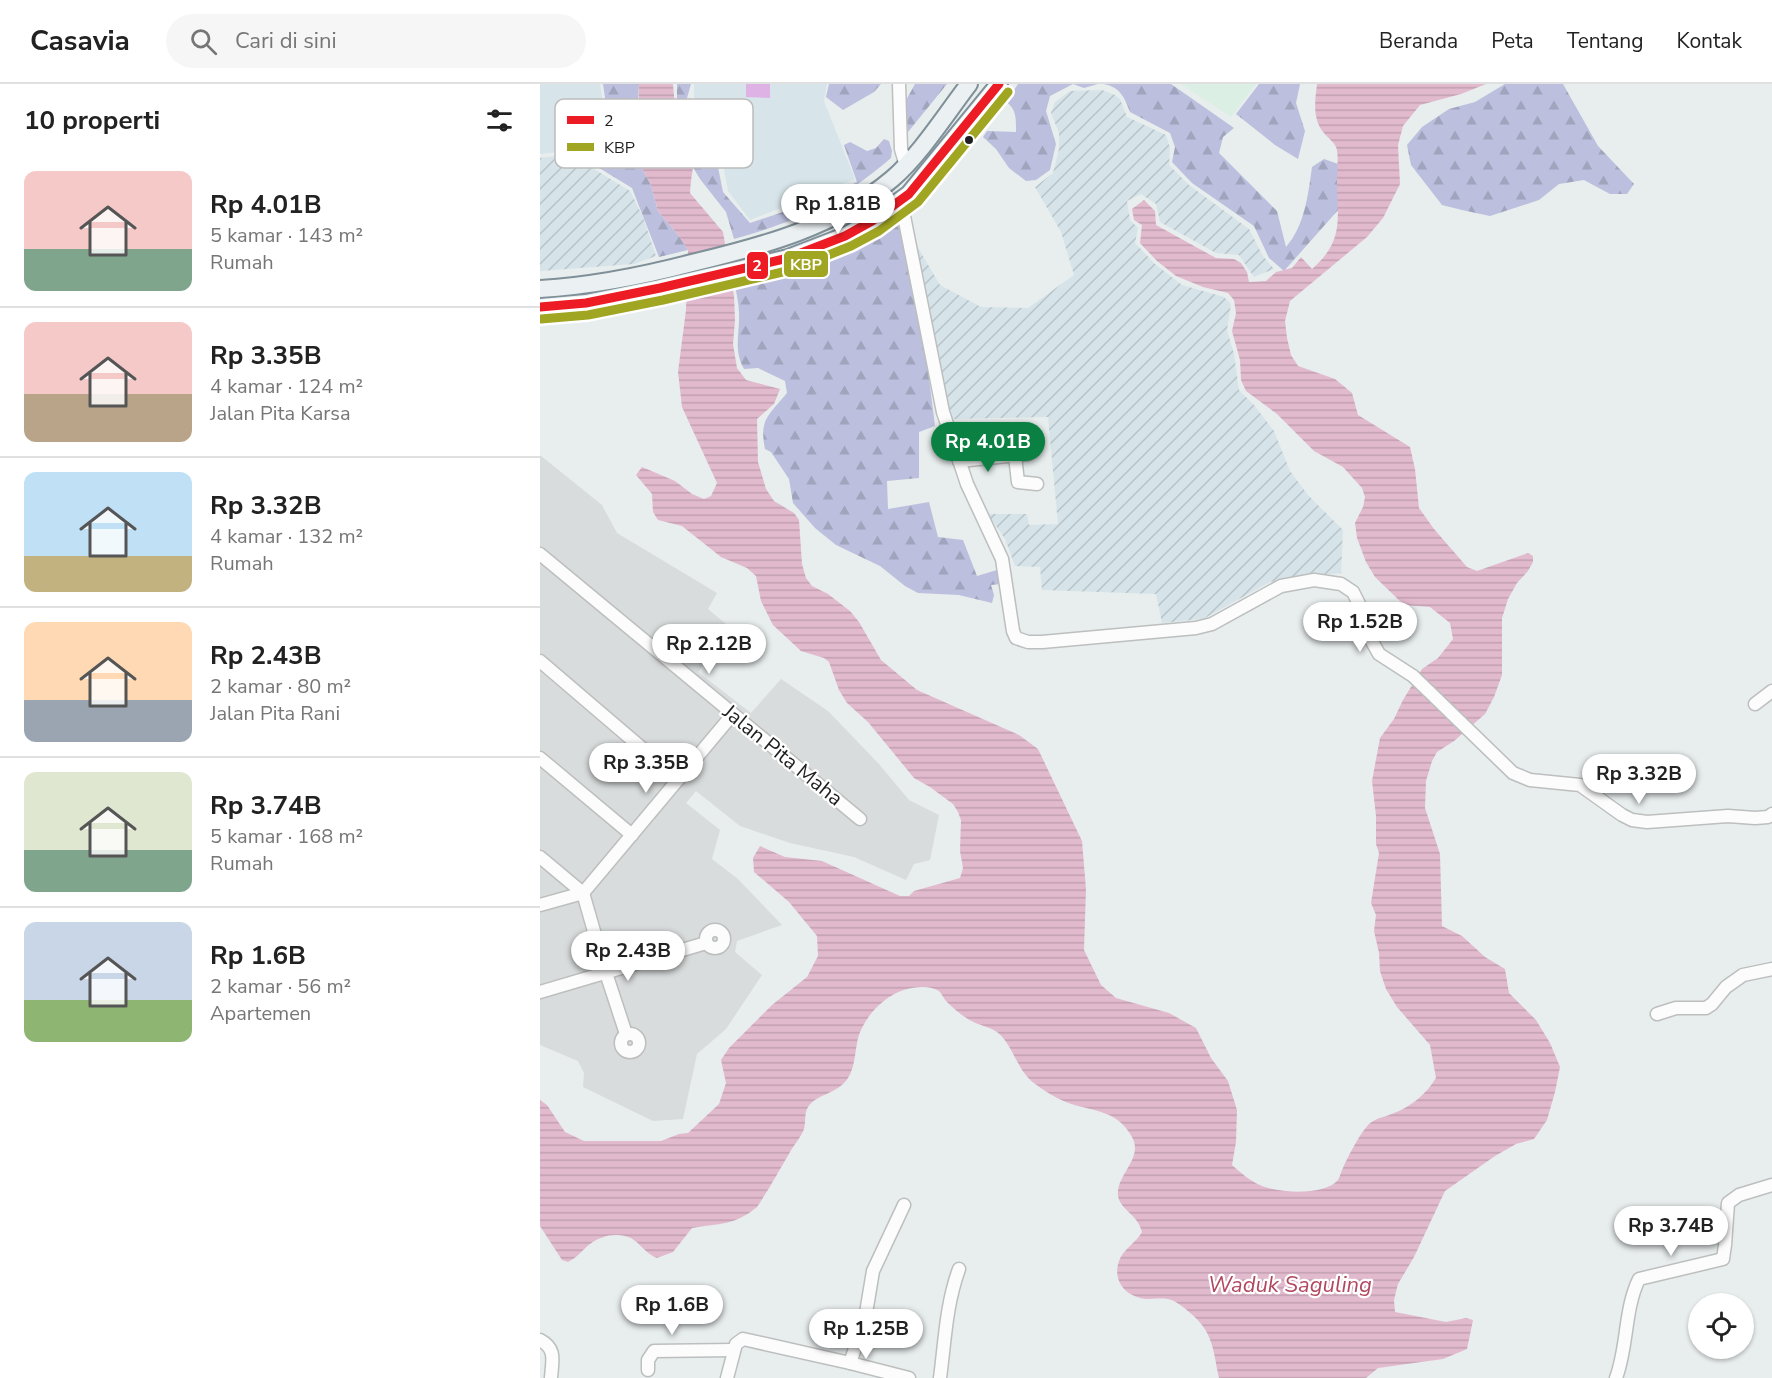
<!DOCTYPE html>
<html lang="id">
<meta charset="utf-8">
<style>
body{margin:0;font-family:"Nunito Sans",sans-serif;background:#f6f6f6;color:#222;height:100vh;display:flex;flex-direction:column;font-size:22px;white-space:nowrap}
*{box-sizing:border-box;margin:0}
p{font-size:20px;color:#767676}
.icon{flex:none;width:33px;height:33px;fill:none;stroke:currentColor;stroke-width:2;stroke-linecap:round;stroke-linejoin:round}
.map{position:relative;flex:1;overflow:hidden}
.sheet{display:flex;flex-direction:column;background:#fff;width:540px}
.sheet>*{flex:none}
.fabs{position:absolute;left:1148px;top:1209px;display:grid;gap:12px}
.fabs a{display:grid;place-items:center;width:66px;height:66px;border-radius:50%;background:#fff;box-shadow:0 2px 4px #0004;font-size:30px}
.price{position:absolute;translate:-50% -51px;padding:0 14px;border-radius:21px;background:#fff;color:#222;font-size:20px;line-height:39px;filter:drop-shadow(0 2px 3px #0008)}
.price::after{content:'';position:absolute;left:50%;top:36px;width:18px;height:14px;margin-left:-9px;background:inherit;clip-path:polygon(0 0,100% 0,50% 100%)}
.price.current{background:#0b8043;color:#fff}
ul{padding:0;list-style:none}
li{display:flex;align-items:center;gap:18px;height:150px;padding:0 24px}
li+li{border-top:2px solid #e0e0e0}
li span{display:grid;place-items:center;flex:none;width:168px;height:120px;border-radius:12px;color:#555}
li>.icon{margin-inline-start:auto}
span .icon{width:72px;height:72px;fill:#fffc;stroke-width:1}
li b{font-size:26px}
h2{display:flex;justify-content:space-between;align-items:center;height:72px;padding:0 24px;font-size:26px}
header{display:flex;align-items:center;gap:36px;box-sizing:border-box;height:84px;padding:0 30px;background:#fff;border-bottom:2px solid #e0e0e0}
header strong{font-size:28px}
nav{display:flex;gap:33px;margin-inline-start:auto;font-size:21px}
.search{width:420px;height:54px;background:#f6f6f6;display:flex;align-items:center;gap:15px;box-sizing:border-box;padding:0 21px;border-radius:33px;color:#767676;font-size:22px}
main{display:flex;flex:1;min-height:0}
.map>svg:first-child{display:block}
</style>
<header>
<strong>Casavia</strong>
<div class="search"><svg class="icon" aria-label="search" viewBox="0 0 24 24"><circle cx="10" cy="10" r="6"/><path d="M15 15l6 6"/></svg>Cari di sini</div>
<nav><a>Beranda</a><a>Peta</a><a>Tentang</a><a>Kontak</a></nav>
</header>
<main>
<section class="sheet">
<h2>10 properti<svg class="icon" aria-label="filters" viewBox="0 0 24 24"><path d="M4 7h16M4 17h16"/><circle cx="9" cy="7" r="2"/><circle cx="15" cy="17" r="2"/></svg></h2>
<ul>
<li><span style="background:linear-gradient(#f6c9c9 65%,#7fa58c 0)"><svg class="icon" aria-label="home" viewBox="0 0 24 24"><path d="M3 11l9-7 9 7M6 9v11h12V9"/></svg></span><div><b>Rp 4.01B</b><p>5 kamar · 143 m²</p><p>Rumah</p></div></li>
<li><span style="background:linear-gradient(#f6c9c9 60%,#b9a48a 0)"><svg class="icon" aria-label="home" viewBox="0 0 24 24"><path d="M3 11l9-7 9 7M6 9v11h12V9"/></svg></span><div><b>Rp 3.35B</b><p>4 kamar · 124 m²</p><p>Jalan Pita Karsa</p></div></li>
<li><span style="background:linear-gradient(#bfe0f5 70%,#c2b280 0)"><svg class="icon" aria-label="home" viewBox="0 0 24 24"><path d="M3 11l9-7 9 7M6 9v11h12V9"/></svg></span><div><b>Rp 3.32B</b><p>4 kamar · 132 m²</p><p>Rumah</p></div></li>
<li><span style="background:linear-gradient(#ffd9b3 65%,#9aa5b1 0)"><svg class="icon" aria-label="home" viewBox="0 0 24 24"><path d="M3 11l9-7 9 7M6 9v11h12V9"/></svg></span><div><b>Rp 2.43B</b><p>2 kamar · 80 m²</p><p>Jalan Pita Rani</p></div></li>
<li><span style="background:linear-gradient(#dfe7d0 65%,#7fa58c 0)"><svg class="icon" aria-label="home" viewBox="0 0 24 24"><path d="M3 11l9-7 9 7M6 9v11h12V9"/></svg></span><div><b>Rp 3.74B</b><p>5 kamar · 168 m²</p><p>Rumah</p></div></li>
<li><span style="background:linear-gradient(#c9d6e8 65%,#8fb573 0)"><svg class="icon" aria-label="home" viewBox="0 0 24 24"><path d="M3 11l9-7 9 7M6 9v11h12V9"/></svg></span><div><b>Rp 1.6B</b><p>2 kamar · 56 m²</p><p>Apartemen</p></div></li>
</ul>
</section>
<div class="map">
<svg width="1232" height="1294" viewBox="0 0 1232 1294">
<defs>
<pattern id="farmland-furrows" width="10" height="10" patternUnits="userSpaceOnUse" patternTransform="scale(1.5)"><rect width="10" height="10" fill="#d6e4ea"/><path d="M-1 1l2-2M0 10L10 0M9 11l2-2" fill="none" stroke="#b7c3c8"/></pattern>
<pattern id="forest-firs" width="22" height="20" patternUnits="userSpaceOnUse" patternTransform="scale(1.5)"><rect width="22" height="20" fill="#bcbfdd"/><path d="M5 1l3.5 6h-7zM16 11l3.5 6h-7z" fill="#a1a4bd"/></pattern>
<pattern id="water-rules" width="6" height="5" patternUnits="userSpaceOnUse" patternTransform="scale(1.5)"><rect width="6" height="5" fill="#e2bace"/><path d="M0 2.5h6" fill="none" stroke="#c19fb0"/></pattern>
</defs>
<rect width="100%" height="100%" fill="#e8eded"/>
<path fill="#d9dcdc" d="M0,371l62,50 15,28 100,60 -9,16 24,20 -34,43 53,41 30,-34 47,32 50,52 31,37 30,15 -9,45 -16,4 -8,16 -52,-23 -64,-14 -50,-17 -44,-35 -10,12 34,27 -8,29 26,20 44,46 -45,16 -2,11 27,23 -36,54 -29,25 -14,65 -30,2 -70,-34 1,-14 -6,-12 -38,-16z"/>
<path fill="#dcefe4" d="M641,0h75l-25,33z"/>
<g fill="#d7e5ea">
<path d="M0,0h60l10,62 -70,8z"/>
<path d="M154,0h133l-3,17 31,78 -105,41 -22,-29 -13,-70 -21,-24z"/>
</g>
<g fill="url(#farmland-furrows)">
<path d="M562,6l13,5 5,4 7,18 39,18 4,13 -1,17 20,20 60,44 14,27 11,13 -20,8 -15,-22 -23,-2 -56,-31 -4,-18 -15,-10 -14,7 3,19 8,8 -3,15 20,21 27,21 42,12 7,7 -4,26 7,24 5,36 15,15 20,26 16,40 18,24 35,35 -2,43 -71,9 -67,37 -41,4 -6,-29 -114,-4 -2,-23 -25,-1 -10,-27 -17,-25h39l2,11 29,-1 -10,-107 -99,2 -32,-173 23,39 41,22 47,1 46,-33 -13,-43 -26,-45 18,-14 6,-24v-16l-8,-20 4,-11 15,-11z"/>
<path d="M47,68l7,17 36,22 13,26 13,39 -22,8 -94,7v-113z"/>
</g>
<g fill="url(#forest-firs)">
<path d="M63,0h36l-1,15 16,40 -6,8 -13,9 16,29 7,26 21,25 9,14 -29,7 -27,-69 -36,-22 -6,-15 22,-5z"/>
<path d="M137,0h14l-4,14 2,15 11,8 14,26 9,45 27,31 75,-25 32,-16 -13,-37 6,-3 17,9 9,-3 8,-9 5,2 3,10 -1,7c-53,45 -90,62 -157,81l-8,-27 -26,-33 -6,-10 8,-34 -11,-14 -11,-6 -3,-6z"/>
<path d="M289,0h52l-7,8 -31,18 -17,-13z"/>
<path d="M375,0h32l-39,48 -3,-30z"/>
<path d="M478,0h80l-14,4 -11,-4 -23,12 -4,15 10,33 -6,26 -14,10 -10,1 -17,-13 -13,-19 -13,-12 4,-6 29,1c0,-12 1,-23 -10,-30z"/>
<path d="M564,0h67l63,44 -11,9 -4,16 58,58 9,36c19,-22 22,-52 26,-80l12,-8 17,6 6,35 -63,71 -15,-13 -15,-32 -62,-43 -20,-21 3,-15 -5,-14 -40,-21c-5,-14 -10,-25 -26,-28z"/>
<path d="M719,0h41l-4,19 9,28 -7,28 -23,-14 -39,-31z"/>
<path d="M965,0h58l35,62 36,38 -7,10h-17l-26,-14 -25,4 -20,16 -49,16 -28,-6 -20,-5 -31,-40 -4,-20 15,-18 27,-18 26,-7z"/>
<path d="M362,137l24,133 9,72 -16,6v46l-32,3 1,28 41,-7 9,35 25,3 14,36 20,-6 4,14 -10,1 3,10 -2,8 -33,-8 -41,-2 -13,-7 -25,-20 -44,-21 -21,-17 -22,-25 -4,-24 -18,-27 -6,-3c-6,-30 4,-34 22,-56l-2,-12 -27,-13 -14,1c-11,-19 -4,-36 -5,-56 0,-10 -3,-20 -4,-29l79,-21 64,-28z"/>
</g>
<path fill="#dfb2e6" d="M206,0h24v14l-24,-1z"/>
<path fill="url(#water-rules)" d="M99,0h34l2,24 3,8 10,5 11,14c-3,19 -8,38 -9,58l33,39 11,64 1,24 -2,24 4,24 9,12 34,9 -6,15 -17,15 1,43 8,27 8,12 20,12 5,7 3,44 4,14 6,8 16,8 22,17 9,11 22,38 36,30 102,45 19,14 44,92 4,48 -2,61 17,35 15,13 53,15 27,15 15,30 17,23 9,29 -1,32 -4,23c9,8 18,16 30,21 18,7 62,10 76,-6 2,-3 3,-9 5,-12 5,-12 18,-36 26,-44 8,-7 17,-7 25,-11 17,-6 33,-20 42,-35l-6,-33 -33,-38 -11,-18 -6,-18 -1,-18 -5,-22 2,-16 -5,-12 8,-50 -3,-9v-28l-4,-35 8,-43 14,-19 9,-19 19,-31 16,-11 15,-19 -3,-16 -20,-16 -26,-2 -29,-28 -9,-15 -9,-24 -2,-15 8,-16 2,-10 -3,-9 -19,-21 -29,-16 -37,-37 -31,-23 -5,-11 -1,-20 -8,-29 4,-18 -2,-13 -6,-7 -25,-6 -27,-11 -19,-15 -17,-18 2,-18 -8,-5 -2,-11 12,-9 11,11 1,14 60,33 18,1 7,4 6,9 2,10 17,-1 10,-9 16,-4 9,-11 11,12c33,-29 25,-50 25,-89 0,-8 2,-27 -1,-33 -2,-5 -9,-10 -12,-14 -12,-14 -9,-32 -7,-49h169l-25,10 -41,11 -17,21 -5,19 2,39 -17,34 -16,19 -77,64 -5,20 2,17 4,17 7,11 37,13 17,14 6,22 52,32 5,22 4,39 15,21 33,38 10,4 51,-18 5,3v6l-5,9 -11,12 -9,16 -6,19v57l-8,22 -9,17 -31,27 -17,11 -5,9 -6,20 -1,27 15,46 2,72 20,10 23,21 20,12 4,24 27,27 14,23 10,24 -5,25 -8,28 -13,19 -18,5 -21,12 -50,35 -31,66 -16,27 -4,16 1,12 51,10 20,-4 7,2 -6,29 -24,10 -65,9 -12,10h-147c-4,-17 -5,-38 -17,-53 -6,-8 -19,-19 -28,-24 -8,-4 -19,-2 -28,-2 -20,-2 -34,-18 -27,-38 4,-12 17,-18 23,-29 -5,-20 -26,-23 -24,-41 2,-19 25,-34 14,-54 -16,-29 -41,-25 -66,-35 -10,-4 -20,-10 -28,-16 -18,-11 -22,-31 -34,-47 -9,-13 -24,-12 -36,-20 -7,-4 -15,-11 -21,-17 -3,-3 -5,-8 -8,-11 -12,-8 -37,-3 -48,5 -15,9 -28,25 -33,42 -3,13 -3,29 -10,40 -10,16 -32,16 -40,29 -4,6 -2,15 -4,22 -3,8 -10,16 -14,23 -11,19 -21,37 -33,55 -23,19 -37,16 -65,21l-19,24 -16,6c-11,-4 -16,-14 -26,-20 -13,-6 -30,-3 -41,6 -8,6 -12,13 -22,18l-6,-2 -22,-34v-126l7,5 18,27 19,9h77l18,-7 9,-1 31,-29 7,-21 -5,-23 8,-12 43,-43 35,-28 11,-21 -1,-20 -28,-34 -35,-30 -1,-14 7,-12 25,11 37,4 78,35h9l5,-5 46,-13 3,-10 -3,-17 1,-31 -3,-8 -5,-8 -23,-17 -16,-9 -46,-56 -21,-19 -8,-13 -10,-28 -5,-4 -23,-7 -28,-26 -12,-24 -5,-25 -9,-8 -26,-11 -39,-31 -24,-6 -5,-8 -1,-18 -16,-19 6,-8 33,14 17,13 12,5 7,-3 6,-13 -35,-76 -4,-35 8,-62 2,-60 -9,-14 -21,-25 -7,-26 -16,-29 13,-9 6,-8c-16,-18 -16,-31 -15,-55z"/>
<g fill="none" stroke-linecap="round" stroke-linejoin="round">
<defs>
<g id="street">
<path d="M359,0l2,65 5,17"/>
<path d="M361,117l42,211 24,72 35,75 11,72 3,7 12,4h14l154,-14 16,-4 69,-38 33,-6 27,4 12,8 10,20 6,24 10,18 34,22 100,97 17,7 50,5 42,30 10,5 15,2 81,-6 27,2 13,-1 4,-3"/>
<path d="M475,372l3,26 19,2"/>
<path d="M419,377l69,-7"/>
<path d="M0,470l320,265"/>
<path d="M0,577l138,118"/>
<path d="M1215,620l17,-13"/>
<path d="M0,674l92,77"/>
<path d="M0,773l43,36"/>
<path d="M43,809l150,-179"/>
<path d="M43,809l23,80 20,61"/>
<path d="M0,821l43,-12"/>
<circle cx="175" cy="855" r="9"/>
<path d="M0,908l166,-49"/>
<path d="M1117,930l19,-6h30l6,-4 14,-17 17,-12 29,-6"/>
<circle cx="90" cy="959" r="9"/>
<path d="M0,1256c17,9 12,21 11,38"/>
<path d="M310,1279l59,15"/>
<path d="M108,1286v-10l6,-9 80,-1"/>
<path d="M187,1294l9,-34 7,-5 107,24 15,-44 8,-48 31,-66"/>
<path d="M400,1294c5,-38 6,-73 19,-109"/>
<path d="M1076,1294c12,-32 8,-68 23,-99l84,-20 2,-14 3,-42 11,-8 33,-10"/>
</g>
<g id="secondary">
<path d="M0,205c52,-3 102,-13 152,-26 71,-17 143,-36 200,-84 28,-24 54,-65 77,-95"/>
<path d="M0,223l46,-4 74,-15 128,-30 57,-22 27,-15 37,-27 90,-110"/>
</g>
</defs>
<use href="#street" stroke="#bdbfbf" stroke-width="15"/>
<use href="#secondary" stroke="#7f9098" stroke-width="20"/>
<use href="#street" stroke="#fcfcfc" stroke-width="12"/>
<use href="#secondary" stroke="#ebf0f3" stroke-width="16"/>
<defs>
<path id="bus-1" d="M0,223l46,-4 74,-15 128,-30 57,-22 27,-15 37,-27 90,-110"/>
<path id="bus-2" d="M1,235l47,-4 75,-15 128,-30 60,-24 28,-15 39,-29 90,-110"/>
</defs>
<use href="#bus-1" stroke="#fff" stroke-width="14"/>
<use href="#bus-2" stroke="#fff" stroke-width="14"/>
<use href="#bus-1" stroke="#ed1c24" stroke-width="9"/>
<use href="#bus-2" stroke="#a0a522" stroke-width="9"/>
</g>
<circle fill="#1f1f1f" stroke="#fff" stroke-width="2" cx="429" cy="56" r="5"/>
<g text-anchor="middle" stroke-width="4.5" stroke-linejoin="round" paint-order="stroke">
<g font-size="21" fill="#1f1f1f" stroke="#fff">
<text transform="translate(243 671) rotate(39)" y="7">Jalan Pita Maha</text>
</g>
<g font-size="22" font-style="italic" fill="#b1485f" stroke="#fff">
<text x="750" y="1208">Waduk Saguling</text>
</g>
</g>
<rect x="15" y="15" width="198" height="69" rx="9" fill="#fff" stroke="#bcbcbc" stroke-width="1.5"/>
<rect x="27" y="32" width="27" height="8" fill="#ed1c24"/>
<rect x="27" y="59" width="27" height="8" fill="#a0a522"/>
<g font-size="16" fill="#1f1f1f">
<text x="64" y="42">2</text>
<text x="64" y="69">KBP</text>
</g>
<g stroke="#fff" stroke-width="2">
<rect x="243" y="166" width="46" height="28" rx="6" fill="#a0a522"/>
<rect x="206" y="167" width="23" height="29" rx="6" fill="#ed1c24"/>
</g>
<g font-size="16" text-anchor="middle" font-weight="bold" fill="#fff">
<text x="266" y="186">KBP</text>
<text x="217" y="187">2</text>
</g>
</svg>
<div class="fabs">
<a><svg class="icon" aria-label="locate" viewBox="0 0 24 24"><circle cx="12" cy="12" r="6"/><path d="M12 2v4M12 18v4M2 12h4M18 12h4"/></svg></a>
</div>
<b class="price" style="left:298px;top:151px">Rp 1.81B</b>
<b class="price current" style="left:448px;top:389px">Rp 4.01B</b>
<b class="price" style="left:820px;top:569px">Rp 1.52B</b>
<b class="price" style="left:169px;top:591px">Rp 2.12B</b>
<b class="price" style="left:106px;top:710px">Rp 3.35B</b>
<b class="price" style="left:1099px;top:721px">Rp 3.32B</b>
<b class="price" style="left:88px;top:898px">Rp 2.43B</b>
<b class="price" style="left:1131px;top:1173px">Rp 3.74B</b>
<b class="price" style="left:132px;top:1252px">Rp 1.6B</b>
<b class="price" style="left:326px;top:1276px">Rp 1.25B</b>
</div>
</main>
